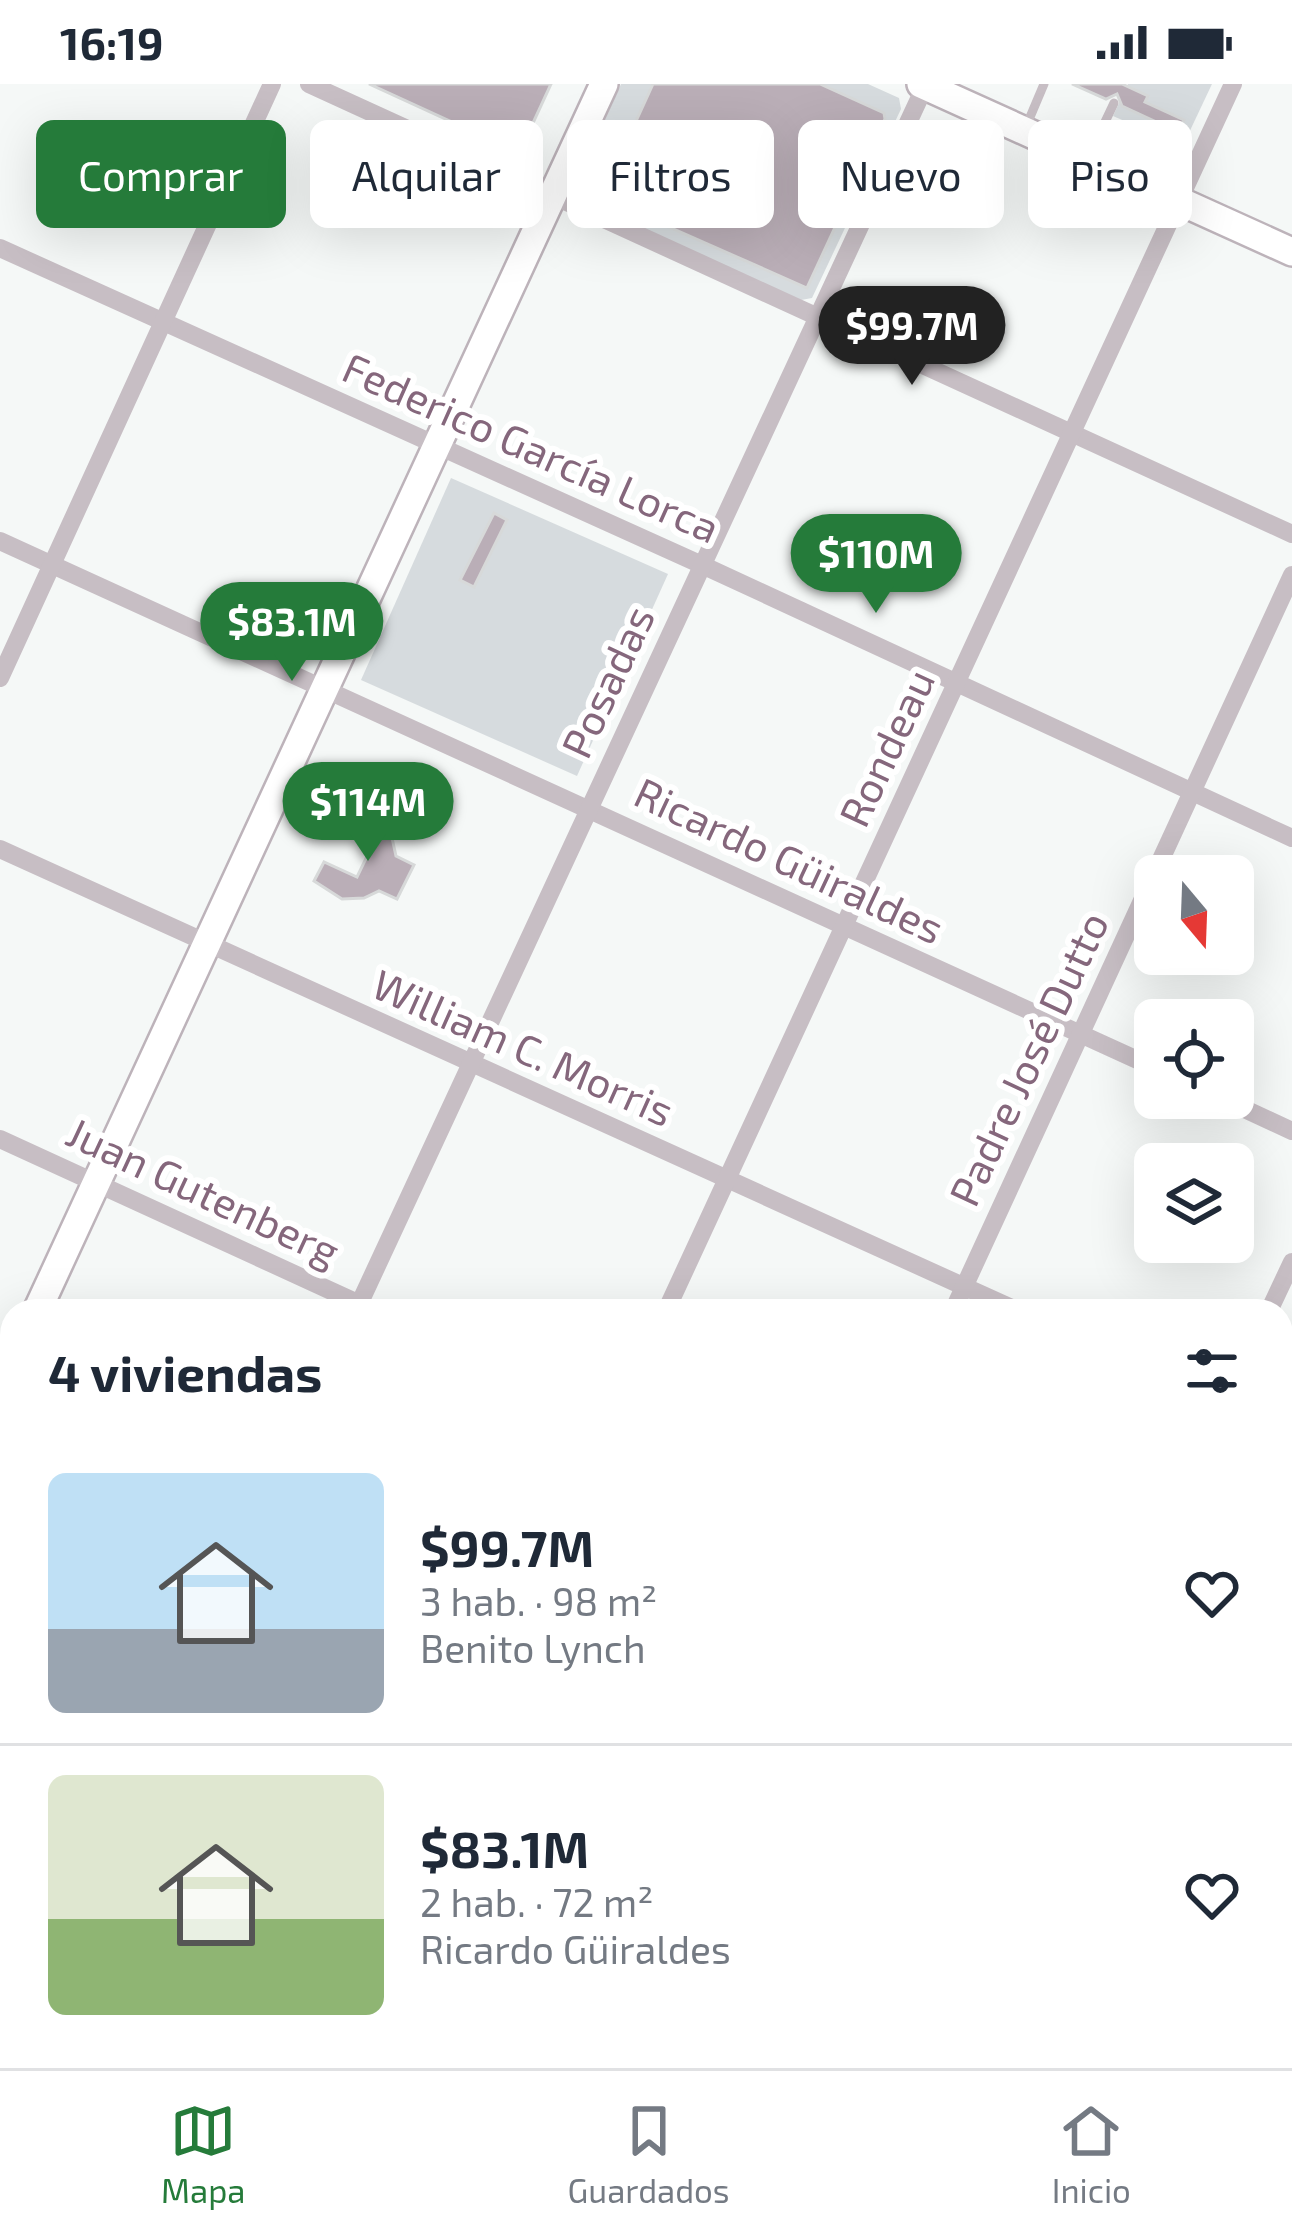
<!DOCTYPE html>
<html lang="es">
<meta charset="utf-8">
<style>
body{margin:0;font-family:"Exo 2",sans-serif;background:#f2f2f3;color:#1f2937;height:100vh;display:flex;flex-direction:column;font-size:45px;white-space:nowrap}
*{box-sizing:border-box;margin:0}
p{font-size:39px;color:#747a83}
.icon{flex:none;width:66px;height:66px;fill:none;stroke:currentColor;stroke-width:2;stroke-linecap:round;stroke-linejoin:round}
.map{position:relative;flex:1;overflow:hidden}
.panel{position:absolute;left:0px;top:1215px;width:1293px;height:771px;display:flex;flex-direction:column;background:#fff;border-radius:36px 36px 0 0;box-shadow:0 12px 48px #0002}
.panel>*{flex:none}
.top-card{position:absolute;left:36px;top:36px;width:1221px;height:108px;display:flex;gap:24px}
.needle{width:78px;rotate:161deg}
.fabs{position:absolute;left:1134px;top:771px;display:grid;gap:24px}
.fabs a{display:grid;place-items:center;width:120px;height:120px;border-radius:18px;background:#fff;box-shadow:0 12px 48px #0002;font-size:60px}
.price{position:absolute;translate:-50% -102px;padding:0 27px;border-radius:42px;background:#257b3a;color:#fff;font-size:39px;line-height:78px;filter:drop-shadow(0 3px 6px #0008)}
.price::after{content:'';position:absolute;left:50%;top:72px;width:36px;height:27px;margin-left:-18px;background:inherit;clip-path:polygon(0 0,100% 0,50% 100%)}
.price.selected{background:#222;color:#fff}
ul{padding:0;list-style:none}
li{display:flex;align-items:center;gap:36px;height:300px;padding:0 48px}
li+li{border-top:3px solid #e0e1e3}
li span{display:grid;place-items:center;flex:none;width:336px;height:240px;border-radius:18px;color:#555}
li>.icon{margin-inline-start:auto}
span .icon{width:144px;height:144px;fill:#fffc;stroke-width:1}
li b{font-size:51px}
h2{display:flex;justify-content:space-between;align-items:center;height:144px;padding:0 48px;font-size:51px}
.pill{padding:0 42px;border-radius:18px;background:#fff;box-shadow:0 12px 48px #0002;font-size:42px;line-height:108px}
.pill.selected{background:#257b3a;color:#fff}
.status{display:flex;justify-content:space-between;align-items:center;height:84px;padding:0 60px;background:#fff;direction:ltr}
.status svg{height:33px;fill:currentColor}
.dock{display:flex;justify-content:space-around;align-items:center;height:168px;border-top:3px solid #e0e1e3;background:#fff;font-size:33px;color:#747a83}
.dock a{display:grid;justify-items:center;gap:6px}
.dock .selected{color:#257b3a}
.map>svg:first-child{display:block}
</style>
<div class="status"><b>16:19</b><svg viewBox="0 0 49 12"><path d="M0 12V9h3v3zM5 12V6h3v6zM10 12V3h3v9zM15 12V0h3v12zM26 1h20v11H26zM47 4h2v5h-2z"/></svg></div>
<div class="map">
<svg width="1292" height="1984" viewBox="0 0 1292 1984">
<rect width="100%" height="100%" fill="#f5f8f7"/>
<g fill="#d6dbde">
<path d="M621,0h32l-47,103 2,13 199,87 78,-168 -2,-6 -63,-29h48l31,14 2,11 -89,189 -11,2 -224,-101 -1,-16z"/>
<path d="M1128,0h84l-26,55 -11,4 -62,-27z"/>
<path d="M451,394l217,96 -91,202 -216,-96z"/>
</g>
<g fill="#baaeb7" stroke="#d7d9d9" stroke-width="3">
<path d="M369,0h182l-30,65 -6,2z"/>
<path d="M653,0h167l64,29 1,6 -78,169 -199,-88 -2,-13z"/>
<path d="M1072,0h50l26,12 -3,6 39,18 -6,12 -56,-26 -5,-12 -11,5z"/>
<path d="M494,429l13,7 -33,67 -14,-7z"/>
<path d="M348,727l31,10 13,17 4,18 18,9 -17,34 -18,-8 -15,7 -22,1 -28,-18 10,-19 33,15 16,-33 -34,-16z"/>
</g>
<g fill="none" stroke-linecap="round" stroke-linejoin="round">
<defs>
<g id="secondary">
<path d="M921,0l371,168"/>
<path d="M37,1227l567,-1227"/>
<path d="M0,1308l12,-26"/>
</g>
</defs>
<use href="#secondary" stroke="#bdb3ba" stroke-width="32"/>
<g stroke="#c7bec4" stroke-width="9">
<path d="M1025,45l19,-45"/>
<path d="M1088,74l26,-55"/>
</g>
<g stroke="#c7bec4" stroke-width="18">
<path d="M309,0l983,450"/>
<path d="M0,164l702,317 590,273"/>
<path d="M0,457l1155,527"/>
<path d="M0,594l272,-594"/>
<path d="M0,765l1018,462"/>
<path d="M1221,1014l71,33"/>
<path d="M0,1055l375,172"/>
<path d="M356,1227l570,-1227"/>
<path d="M666,1227l567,-1227"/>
<path d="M953,1227l339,-736"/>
<path d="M1269,1227l23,-49"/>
<path d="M1281,1346l11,5"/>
<path d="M0,1357l12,5"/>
<path d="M1281,1643l11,5"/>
<path d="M0,1660l12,5"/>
<path d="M1281,1829l11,-24"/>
<path d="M1281,1952l11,5"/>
<path d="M0,1955l12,6"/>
<path d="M41,1974l21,10"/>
<path d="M696,1974l23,10"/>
<path d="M6,1984l6,-13"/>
<path d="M316,1984l5,-10"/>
<path d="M603,1984l5,-10"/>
<path d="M914,1984l4,-10"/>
<path d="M1210,1984l4,-10"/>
</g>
<use href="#secondary" stroke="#fff" stroke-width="27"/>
</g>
<g text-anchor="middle" stroke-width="12" stroke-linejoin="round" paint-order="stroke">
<g font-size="42" fill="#85677c" stroke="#fff">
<text transform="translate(531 364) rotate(24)" y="15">Federico García Lorca</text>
<text transform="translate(608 598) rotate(-65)" y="15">Posadas</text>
<text transform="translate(887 664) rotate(-65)" y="15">Rondeau</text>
<text transform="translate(789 777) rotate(25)" y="15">Ricardo Güiraldes</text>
<text transform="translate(523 964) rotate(24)" y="15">William C. Morris</text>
<text transform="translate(1029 975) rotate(-65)" y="15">Padre José Dutto</text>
<text transform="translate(203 1108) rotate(25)" y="15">Juan Gutenberg</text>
</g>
</g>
</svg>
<div class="fabs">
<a><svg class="needle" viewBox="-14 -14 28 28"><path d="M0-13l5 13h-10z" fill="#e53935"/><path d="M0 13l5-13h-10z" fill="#747a83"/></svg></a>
<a><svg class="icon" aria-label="locate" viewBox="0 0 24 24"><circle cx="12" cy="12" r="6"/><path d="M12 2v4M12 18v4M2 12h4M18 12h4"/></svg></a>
<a><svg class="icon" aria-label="layers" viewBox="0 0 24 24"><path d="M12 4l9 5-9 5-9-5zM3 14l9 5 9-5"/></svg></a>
</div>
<b class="price selected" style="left:912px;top:304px">$99.7M</b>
<b class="price" style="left:876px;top:532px">$110M</b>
<b class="price" style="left:292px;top:600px">$83.1M</b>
<b class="price" style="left:368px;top:780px">$114M</b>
<div class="top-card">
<a class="pill selected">Comprar</a>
<a class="pill">Alquilar</a>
<a class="pill">Filtros</a>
<a class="pill">Nuevo</a>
<a class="pill">Piso</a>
</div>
<section class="panel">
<h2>4 viviendas<svg class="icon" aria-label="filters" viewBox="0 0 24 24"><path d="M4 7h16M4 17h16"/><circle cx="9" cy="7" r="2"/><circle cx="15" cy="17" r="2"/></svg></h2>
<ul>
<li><span style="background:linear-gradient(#bfe0f5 65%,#9aa5b1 0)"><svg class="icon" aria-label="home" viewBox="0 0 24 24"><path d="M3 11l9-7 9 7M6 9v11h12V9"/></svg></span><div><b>$99.7M</b><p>3 hab. · 98 m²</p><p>Benito Lynch</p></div><svg class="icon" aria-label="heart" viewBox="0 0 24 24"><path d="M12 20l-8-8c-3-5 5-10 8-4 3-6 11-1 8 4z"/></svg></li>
<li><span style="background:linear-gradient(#dfe7d0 60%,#8fb573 0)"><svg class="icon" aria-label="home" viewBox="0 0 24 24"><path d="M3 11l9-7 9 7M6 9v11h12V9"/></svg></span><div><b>$83.1M</b><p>2 hab. · 72 m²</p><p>Ricardo Güiraldes</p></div><svg class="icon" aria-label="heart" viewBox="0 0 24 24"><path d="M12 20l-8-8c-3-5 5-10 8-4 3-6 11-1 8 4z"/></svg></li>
</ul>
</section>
</div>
<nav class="dock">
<a class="selected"><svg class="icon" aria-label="map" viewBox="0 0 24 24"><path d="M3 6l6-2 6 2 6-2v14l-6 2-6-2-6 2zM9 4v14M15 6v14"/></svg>Mapa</a>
<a><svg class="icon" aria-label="saved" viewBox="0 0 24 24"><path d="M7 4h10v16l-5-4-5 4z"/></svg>Guardados</a>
<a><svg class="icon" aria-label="home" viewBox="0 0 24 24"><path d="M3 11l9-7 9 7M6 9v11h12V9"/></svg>Inicio</a>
</nav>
